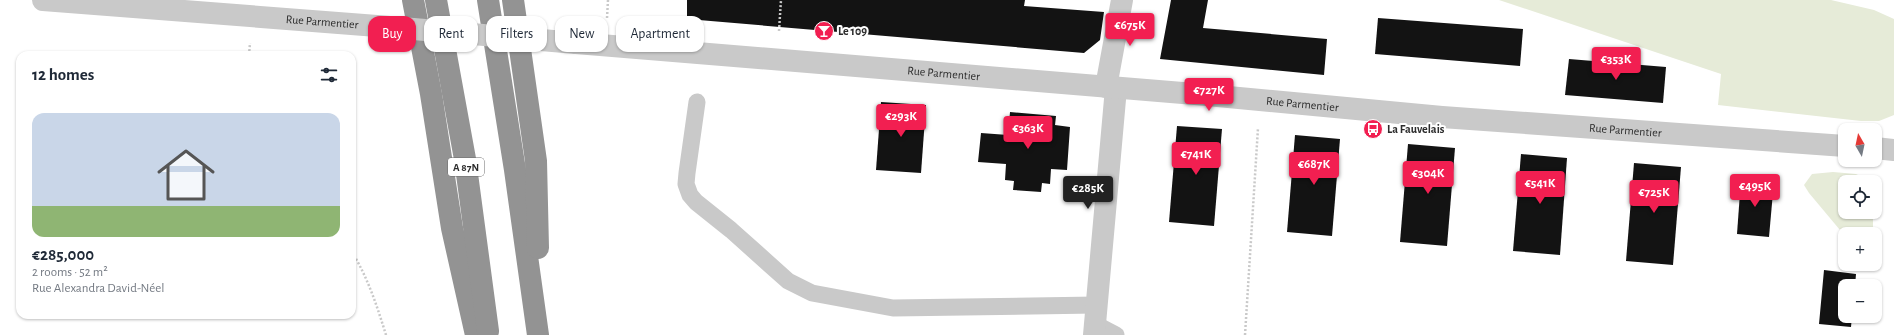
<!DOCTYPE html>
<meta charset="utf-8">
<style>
body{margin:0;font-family:"Alegreya Sans",sans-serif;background:#f2f2f3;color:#1f2937;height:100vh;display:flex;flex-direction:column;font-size:15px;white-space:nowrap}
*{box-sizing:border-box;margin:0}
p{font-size:13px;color:#747a83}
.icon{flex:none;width:22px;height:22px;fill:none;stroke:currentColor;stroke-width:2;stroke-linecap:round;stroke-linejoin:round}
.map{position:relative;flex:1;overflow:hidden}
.panel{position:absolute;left:16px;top:51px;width:340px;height:268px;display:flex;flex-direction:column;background:#fff;border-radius:12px;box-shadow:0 1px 3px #0004}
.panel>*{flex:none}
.banner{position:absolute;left:368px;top:16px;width:380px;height:36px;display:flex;gap:8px}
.needle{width:26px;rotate:351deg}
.tools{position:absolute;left:1838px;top:123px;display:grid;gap:8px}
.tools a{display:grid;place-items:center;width:44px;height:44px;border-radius:8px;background:#fff;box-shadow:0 1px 3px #0004;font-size:20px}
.price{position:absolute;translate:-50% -34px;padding:0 9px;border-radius:4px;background:#f21f51;color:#fff;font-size:13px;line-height:26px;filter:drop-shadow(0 1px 2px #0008)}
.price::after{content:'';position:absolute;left:50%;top:24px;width:12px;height:9px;margin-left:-6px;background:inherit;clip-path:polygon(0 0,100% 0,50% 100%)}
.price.current{background:#222;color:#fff}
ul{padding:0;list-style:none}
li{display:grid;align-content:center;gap:8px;height:212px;padding:0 16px}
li+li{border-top:1px solid #e0e1e3}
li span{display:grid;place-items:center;height:124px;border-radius:12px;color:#555}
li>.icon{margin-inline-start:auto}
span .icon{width:72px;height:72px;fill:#fffc;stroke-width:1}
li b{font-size:17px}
h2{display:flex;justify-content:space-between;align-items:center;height:48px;padding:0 16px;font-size:17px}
.pill{padding:0 14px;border-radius:12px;background:#fff;box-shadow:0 1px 3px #0004;font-size:14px;line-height:36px}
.pill.current{background:#f21f51;color:#fff}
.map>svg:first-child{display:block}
</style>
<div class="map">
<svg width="1894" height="335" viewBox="0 0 1894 335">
<rect width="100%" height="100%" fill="#fff"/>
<g fill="#e6ebd8">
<path d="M1499,0h332l43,10 20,9v96l-15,6h-18l-143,-16 3,-31z"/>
<path d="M1833,172l23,2 16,8h-27v30h28v22h-28v2l-36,-43 -5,-8 8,-11z"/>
</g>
<g fill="#131313">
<path d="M687,0h338l-1,6 80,6 -4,28 -16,13 -397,-34z"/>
<path d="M1171,0h37l-5,28 124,11 -3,36 -164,-16z"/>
<path d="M1378,18l145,11 -3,37 -145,-12z"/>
<path d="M1569,59l97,8 -3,36 -98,-8z"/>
<path d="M881,102l45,3 -5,68 -45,-3z"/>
<path d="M1010,112l46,4 -1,9 15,2 -3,43 -16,-1 -1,15 -8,-1 -1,9 -28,-2 1,-9 -9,-1 1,-16 -28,-2 3,-29 27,2z"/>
<path d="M1177,126l45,3 -8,97 -45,-4z"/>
<path d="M1295,135l45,4 -8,97 -45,-4z"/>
<path d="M1408,144l47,4 -8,98 -47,-4z"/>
<path d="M1521,154l46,4 -7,97 -47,-4z"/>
<path d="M1634,163l47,4 -8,98 -47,-4z"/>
<path d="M1741,179l33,2 -5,56 -32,-3z"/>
<path d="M1824,270l32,4 -1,12h-10v30h7l-1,11 -32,-3z"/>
</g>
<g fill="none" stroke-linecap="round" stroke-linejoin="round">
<g stroke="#c9c9c9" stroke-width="2.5" stroke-dasharray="2 2" stroke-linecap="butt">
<path d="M607,18l1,-18"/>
<path d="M779,31l2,-31"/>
<path d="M249,55l1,-12"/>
<path d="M352,252c16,26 25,54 34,83"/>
<path d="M1245,335l13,-207"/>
</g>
<g stroke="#c9c9c9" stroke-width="17">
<path d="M697,102l-10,71 -1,11 4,11 6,7 35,28 57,51 24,12 81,15 203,-3"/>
<path d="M1095,324l21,11"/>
</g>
<g stroke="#c9c9c9" stroke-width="22">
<path d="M1106,87l16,-87"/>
<path d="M1094,335l22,-247"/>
</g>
<g stroke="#c9c9c9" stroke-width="22">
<path id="s1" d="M43,0l347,27"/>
<path id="s2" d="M576,43l631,52 235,22 403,29"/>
<path d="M1875,148l19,2"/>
</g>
<g stroke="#939393" stroke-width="22">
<path d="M413,0l18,94 21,134 24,107"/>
<path d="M436,0l29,159 23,172"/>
<path d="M488,0l27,170 23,165"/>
<path d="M513,0l23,161 2,87"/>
</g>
<path stroke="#c9c9c9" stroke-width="22" d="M390,27l186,16"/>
</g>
<defs>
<symbol id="bar-disc" viewBox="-11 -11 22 22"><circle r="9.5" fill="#f21f51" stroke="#fff"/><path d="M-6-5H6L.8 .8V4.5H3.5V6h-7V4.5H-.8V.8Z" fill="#fff"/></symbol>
<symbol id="bus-disc" viewBox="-11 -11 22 22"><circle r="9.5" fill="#f21f51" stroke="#fff"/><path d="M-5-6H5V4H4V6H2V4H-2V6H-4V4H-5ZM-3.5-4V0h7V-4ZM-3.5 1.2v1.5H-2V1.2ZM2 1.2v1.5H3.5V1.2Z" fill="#fff"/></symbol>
</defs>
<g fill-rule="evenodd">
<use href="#bar-disc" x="813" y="20" width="22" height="22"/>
<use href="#bus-disc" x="1362" y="118" width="22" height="22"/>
</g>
<g text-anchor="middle" stroke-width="4" stroke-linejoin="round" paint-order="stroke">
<rect fill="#fff" stroke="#6b6b6b" stroke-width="1" x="448" y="158" width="36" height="18" rx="3"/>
<g font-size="11" font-weight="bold" fill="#2c2c2c">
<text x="466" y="171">A 87N</text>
</g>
<g font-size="12" fill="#2c2c2c" stroke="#fff">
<text dy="4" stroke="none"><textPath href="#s1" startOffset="280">Rue Parmentier</textPath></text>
<text dy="4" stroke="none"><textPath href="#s2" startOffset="369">Rue Parmentier</textPath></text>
<text dy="4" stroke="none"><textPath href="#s2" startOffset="729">Rue Parmentier</textPath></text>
<text dy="4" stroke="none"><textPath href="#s2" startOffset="1053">Rue Parmentier</textPath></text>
</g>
<g font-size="12" font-weight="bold" fill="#2c2c2c" stroke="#fff" text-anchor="start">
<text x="838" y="35">Le 109</text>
<text x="1387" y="133">La Fauvelais</text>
</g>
</g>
</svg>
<div class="tools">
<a><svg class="needle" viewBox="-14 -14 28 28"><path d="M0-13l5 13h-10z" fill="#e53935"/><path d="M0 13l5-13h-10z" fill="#747a83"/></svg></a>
<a><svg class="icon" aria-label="locate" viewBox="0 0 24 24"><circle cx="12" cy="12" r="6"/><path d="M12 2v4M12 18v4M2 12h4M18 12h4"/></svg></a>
<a>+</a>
<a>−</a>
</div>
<b class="price" style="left:1130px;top:47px">€675K</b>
<b class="price" style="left:1616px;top:81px">€353K</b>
<b class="price" style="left:1209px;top:112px">€727K</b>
<b class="price" style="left:901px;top:138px">€293K</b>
<b class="price" style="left:1028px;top:150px">€363K</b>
<b class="price" style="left:1196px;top:176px">€741K</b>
<b class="price" style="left:1314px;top:186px">€687K</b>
<b class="price" style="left:1428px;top:195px">€304K</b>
<b class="price" style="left:1540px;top:205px">€541K</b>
<b class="price" style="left:1755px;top:208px">€495K</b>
<b class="price current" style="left:1088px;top:210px">€285K</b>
<b class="price" style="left:1654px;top:214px">€725K</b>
<div class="banner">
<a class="pill current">Buy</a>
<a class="pill">Rent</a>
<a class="pill">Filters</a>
<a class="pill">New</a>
<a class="pill">Apartment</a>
</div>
<section class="panel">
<h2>12 homes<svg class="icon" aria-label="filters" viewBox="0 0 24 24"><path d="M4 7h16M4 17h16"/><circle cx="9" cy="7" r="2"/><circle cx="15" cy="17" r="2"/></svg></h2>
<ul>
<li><span style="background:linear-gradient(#c9d6e8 75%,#8fb573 0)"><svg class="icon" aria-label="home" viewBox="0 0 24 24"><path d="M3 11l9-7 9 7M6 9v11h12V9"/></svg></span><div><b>€285,000</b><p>2 rooms · 52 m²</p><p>Rue Alexandra David-Néel</p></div></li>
</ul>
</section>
</div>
